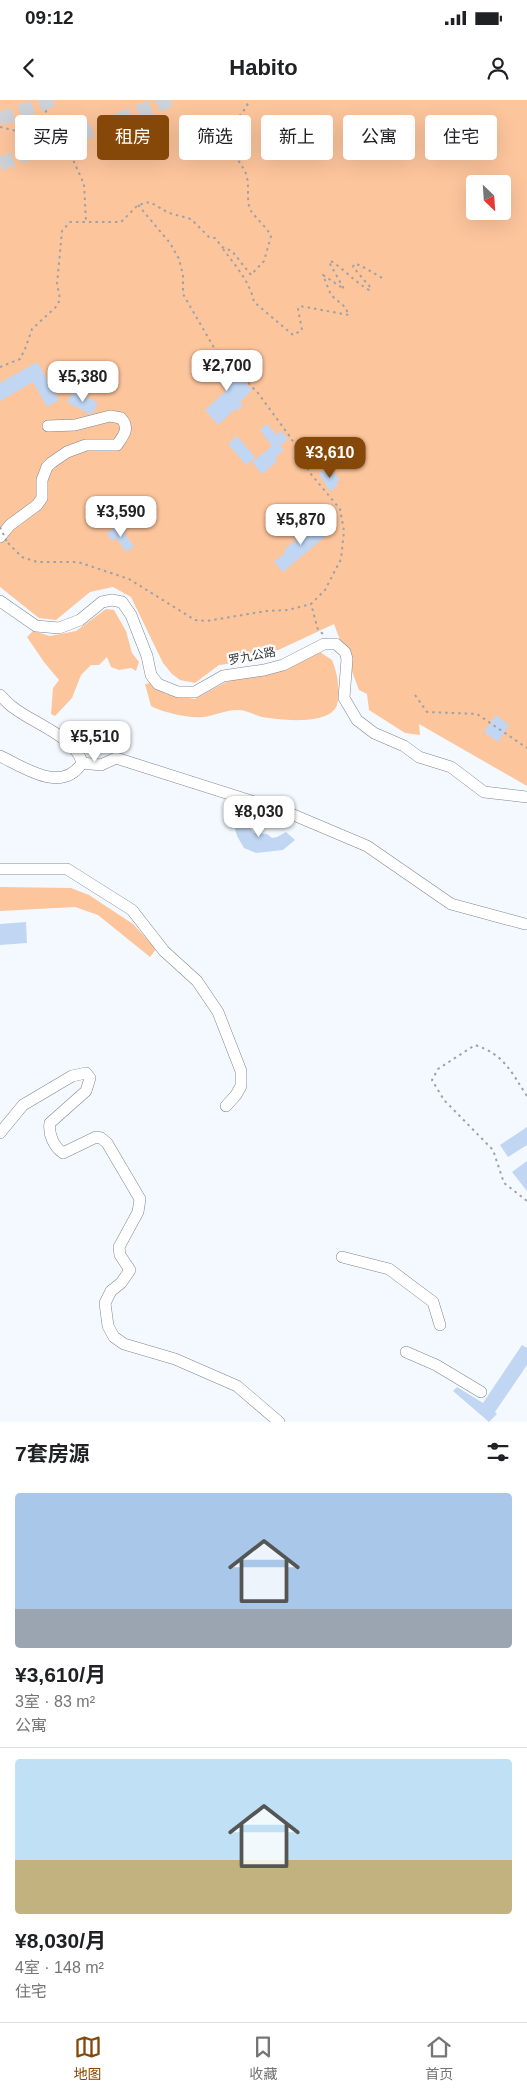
<!DOCTYPE html>
<html lang="zh">
<meta charset="utf-8">
<style>
body{margin:0;font-family:Arial,"Noto Sans SC",sans-serif;background:#f2f2f2;color:#202124;height:100vh;display:flex;flex-direction:column;font-size:19px;white-space:nowrap}
*{box-sizing:border-box;margin:0}
p{font-size:16px;color:#757577}
.icon{flex:none;width:28px;height:28px;fill:none;stroke:currentColor;stroke-width:2;stroke-linecap:round;stroke-linejoin:round}
.map{position:relative;height:1322px;overflow:hidden}
.side{display:flex;flex-direction:column;background:#fff;flex:1}
.side>*{flex:none}
.hud{position:absolute;left:15px;top:15px;width:498px;height:45px;display:flex;gap:10px}
.needle{width:32px;rotate:155deg}
.buttons{position:absolute;left:466px;top:75px;display:grid;gap:10px}
.buttons a{display:grid;place-items:center;width:45px;height:45px;border-radius:5px;background:#fff;box-shadow:0 5px 20px #0002;font-size:25px}
.price{position:absolute;translate:-50% -42px;padding:0 11px;border-radius:10px;background:#fff;color:#222;font-size:16px;line-height:32px;filter:drop-shadow(0 1px 2px #0008)}
.price::after{content:'';position:absolute;left:50%;top:30px;width:15px;height:11px;margin-left:-8px;background:inherit;clip-path:polygon(0 0,100% 0,50% 100%)}
.price.selected{background:#864808;color:#fff}
ul{padding:0;list-style:none}
li{display:grid;align-content:center;gap:10px;height:265px;padding:0 15px}
li+li{border-top:1px solid #e0e0e0}
li span{display:grid;place-items:center;height:155px;border-radius:5px;color:#555}
li>.icon{margin-inline-start:auto}
span .icon{width:90px;height:90px;fill:#fffc;stroke-width:1}
li b{font-size:21px}
h2{display:flex;justify-content:space-between;align-items:center;height:60px;padding:0 15px;font-size:21px}
.pill{padding:0 18px;border-radius:5px;background:#fff;box-shadow:0 5px 20px #0002;font-size:18px;line-height:45px}
.pill.selected{background:#864808;color:#fff}
.status{display:flex;justify-content:space-between;align-items:center;height:35px;padding:0 25px;background:#fff;direction:ltr}
.status svg{height:14px;fill:currentColor}
header{display:flex;justify-content:space-between;align-items:center;height:65px;padding:0 15px;background:#fff;font-size:22px;font-weight:700}
.tab-bar{display:flex;justify-content:space-around;align-items:center;height:70px;border-top:1px solid #e0e0e0;background:#fff;font-size:14px;color:#757577}
.tab-bar a{display:grid;justify-items:center;gap:2px}
.tab-bar .selected{color:#864808}
.map>svg:first-child{display:block}
</style>
<div class="status"><b>09:12</b><svg viewBox="0 0 49 12"><path d="M0 12V9h3v3zM5 12V6h3v6zM10 12V3h3v9zM15 12V0h3v12zM26 1h20v11H26zM47 4h2v5h-2z"/></svg></div>
<header><svg class="icon" aria-label="back" viewBox="0 0 24 24"><path d="M15 5l-7 7 7 7"/></svg>Habito<svg class="icon" aria-label="person" viewBox="0 0 24 24"><circle cx="12" cy="8" r="4"/><path d="M4 21q1-7 8-7t8 7"/></svg></header>
<div class="map">
<svg width="527" height="1322" viewBox="0 0 527 1322">
<rect width="100%" height="100%" fill="#f4f9ff"/>
<g fill="#fdc59c" fill-rule="evenodd">
<path d="M0,0h527v686l-108,-62 1,11 -15,-2 -36,-23 -2,-16 -8,-4 -25,-66 -77,36 -38,5 -24,18 -15,-3 -8,-6 -9,-11 -32,-66 -18,-10 -23,5 -34,28 -17,-2 -39,-31zM475,84h27v27h-27z"/>
<path d="M106,509l8,1 12,21 6,22 7,9 -3,9 -5,-3 -12,2 -8,-3 -4,-10 -8,8h-8l-10,10 -9,23 -17,18 -4,-2 2,-26 6,-8 -15,-18 -17,-25 6,-6 17,5 26,-5z"/>
<path d="M320,552l12,8c5,11 9,32 5,45 -7,21 -58,15 -75,12 -8,-2 -17,-8 -25,-7 -12,0 -23,6 -34,7 -11,2 -42,-5 -52,-11l-6,-22 6,-1 15,11 29,5 31,-17z"/>
<path d="M0,787l71,1 18,7 44,29 23,25 -6,8 -52,-42 -23,-8 -75,4z"/>
</g>
<g fill="#c0d6f3">
<path d="M218,257l34,33 -12,12 3,3 -6,6 -2,-2 -17,16 -13,-15 23,-21 -22,-20z"/>
<path d="M37,262l22,38 -12,7 -14,-25 -33,19v-18z"/>
<path d="M74,290l24,13 -5,10 -4,1 -22,-12z"/>
<path d="M267,324l10,11 4,-4 7,8 -8,7 4,4 -9,8 2,3 -15,13 -10,-12 20,-16 -12,-16z"/>
<path d="M237,336l18,21 -9,8 -18,-21z"/>
<path d="M330,367l10,13 -4,3 2,3 -8,5 -11,-17z"/>
<path d="M318,421l10,13 -45,38 -9,-10 12,-10 -2,-2z"/>
<path d="M119,425l15,22 -8,5 -10,-14 -4,3 -5,-8z"/>
<path d="M496,615l13,10 -11,17 -14,-10z"/>
<path d="M250,715l-1,12 5,6 13,1 5,4 5,-1 9,-5 9,8 -12,10 -27,3 -12,-5 -7,-12 -4,-15 1,-5z"/>
<path d="M26,822l1,21 -27,2v-21z"/>
<path d="M527,1027v18l-19,12 -8,-12z"/>
<path d="M527,1061v30l-15,-19z"/>
<path d="M522,1245l5,3v17l-32,47 2,2 -8,8 -36,-31 4,-4 26,16z"/>
</g>
<g fill="none" stroke-linecap="round" stroke-linejoin="round">
<g stroke="#cdd2d8" stroke-width="14" stroke-dasharray="14 7" stroke-linecap="butt">
<path d="M0,19l53,-19"/>
<path d="M0,64l171,-64"/>
</g>
<defs>
<g id="minor">
<path d="M0,437l10,-12 27,-20 5,-7v-18l5,-13 4,-4 16,-11 19,-7h31c7,-10 13,-17 4,-27l-11,-2 -35,9 -27,1"/>
<path d="M0,501l36,25 23,2 21,-8 22,-18 10,-2 10,2 9,13 16,41 4,19 7,9 20,8h17l28,-16 41,-6 19,-5 41,-21h12l9,8 2,7 -3,39 13,22 17,13 30,13 15,11 32,10 33,25 43,5"/>
<path d="M0,595c4,4 9,10 14,13 19,15 63,30 68,55 -20,31 -57,5 -82,-7"/>
<path d="M82,663l19,2 15,-7 173,55 78,33 84,58 74,20"/>
<path d="M0,769h67l65,41 32,41 33,30 21,31 23,59v15l-5,9 -10,11"/>
<path d="M0,1033l23,-28 49,-29 14,-3 4,5 -4,13 -36,32c-2,11 4,24 13,30l33,-16 5,1 6,5 33,56 -2,13 -19,35 1,8 10,15 -9,13 -10,8 -6,12 3,23 6,11 10,7 51,15 62,27 42,36"/>
<path d="M342,1157l47,12 44,33 7,23"/>
<path d="M406,1252l30,13 45,27"/>
</g>
</defs>
<use href="#minor" stroke="#7f868f" stroke-width="12"/>
<g stroke="#9ea2a7" stroke-width="2" stroke-dasharray="2.5 4" stroke-linecap="butt">
<path d="M0,27l33,8h8l1,-11 4,-13 23,40 15,33 2,37"/>
<path d="M138,105l32,38 9,16 4,16v19l30,52 45,47 33,45 19,35 30,36 4,22 -3,28 -16,31 -14,14 7,26 5,4"/>
<path d="M223,149c12,16 27,33 31,53l39,33 9,-5 -4,-21 2,-3 49,9 -4,-8 -14,-12 -8,-20 21,14 -15,-27 2,-1c14,9 24,21 38,29l2,-2 -18,-21 1,-3 6,1 22,13"/>
<path d="M0,267l20,-8 5,-10 7,-20 25,-23 3,-7 -3,-15 5,-53 8,-9h51l17,-17 12,-3 19,11 22,6 18,18 6,1 7,9 10,4 19,24 13,-14 7,-25c-5,-10 -17,-19 -21,-27 -4,-10 0,-24 -4,-35 -5,-13 -17,-21 -17,-37 0,-14 17,-24 20,-37"/>
<path d="M8,443l14,14 15,5h41l51,17 66,41 12,1 59,-10 22,-1 23,-6"/>
<path d="M415,595l12,17 50,2 50,34"/>
<path d="M527,996c-16,-24 -22,-41 -52,-51l-37,24 -6,11 12,20 49,50 11,33 23,18"/>
</g>
<use href="#minor" stroke="#fff" stroke-width="11"/>
<path stroke="#9ea2a7" stroke-width="2" stroke-dasharray="2.5 4" stroke-linecap="butt" d="M0,427l7,15"/>
</g>
<g text-anchor="middle" stroke-width="4.5" stroke-linejoin="round" paint-order="stroke">
<g font-size="12" fill="#33363a" stroke="#fff">
<text transform="translate(252 556) rotate(-11)" y="4">罗九公路</text>
</g>
</g>
</svg>
<div class="buttons">
<a><svg class="needle" viewBox="-14 -14 28 28"><path d="M0-13l5 13h-10z" fill="#e53935"/><path d="M0 13l5-13h-10z" fill="#757577"/></svg></a>
</div>
<b class="price" style="left:227px;top:292px">¥2,700</b>
<b class="price" style="left:83px;top:303px">¥5,380</b>
<b class="price selected" style="left:330px;top:379px">¥3,610</b>
<b class="price" style="left:121px;top:438px">¥3,590</b>
<b class="price" style="left:301px;top:446px">¥5,870</b>
<b class="price" style="left:95px;top:663px">¥5,510</b>
<b class="price" style="left:259px;top:738px">¥8,030</b>
<div class="hud">
<a class="pill">买房</a>
<a class="pill selected">租房</a>
<a class="pill">筛选</a>
<a class="pill">新上</a>
<a class="pill">公寓</a>
<a class="pill">住宅</a>
</div>
</div>
<section class="side">
<h2>7套房源<svg class="icon" aria-label="filters" viewBox="0 0 24 24"><path d="M4 7h16M4 17h16"/><circle cx="9" cy="7" r="2"/><circle cx="15" cy="17" r="2"/></svg></h2>
<ul>
<li><span style="background:linear-gradient(#a9c7e8 75%,#9aa5b1 0)"><svg class="icon" aria-label="home" viewBox="0 0 24 24"><path d="M3 11l9-7 9 7M6 9v11h12V9"/></svg></span><div><b>¥3,610/月</b><p>3室 · 83 m²</p><p>公寓</p></div></li>
<li><span style="background:linear-gradient(#bfe0f5 65%,#c2b280 0)"><svg class="icon" aria-label="home" viewBox="0 0 24 24"><path d="M3 11l9-7 9 7M6 9v11h12V9"/></svg></span><div><b>¥8,030/月</b><p>4室 · 148 m²</p><p>住宅</p></div></li>
</ul>
</section>
<nav class="tab-bar">
<a class="selected"><svg class="icon" aria-label="map" viewBox="0 0 24 24"><path d="M3 6l6-2 6 2 6-2v14l-6 2-6-2-6 2zM9 4v14M15 6v14"/></svg>地图</a>
<a><svg class="icon" aria-label="saved" viewBox="0 0 24 24"><path d="M7 4h10v16l-5-4-5 4z"/></svg>收藏</a>
<a><svg class="icon" aria-label="home" viewBox="0 0 24 24"><path d="M3 11l9-7 9 7M6 9v11h12V9"/></svg>首页</a>
</nav>
